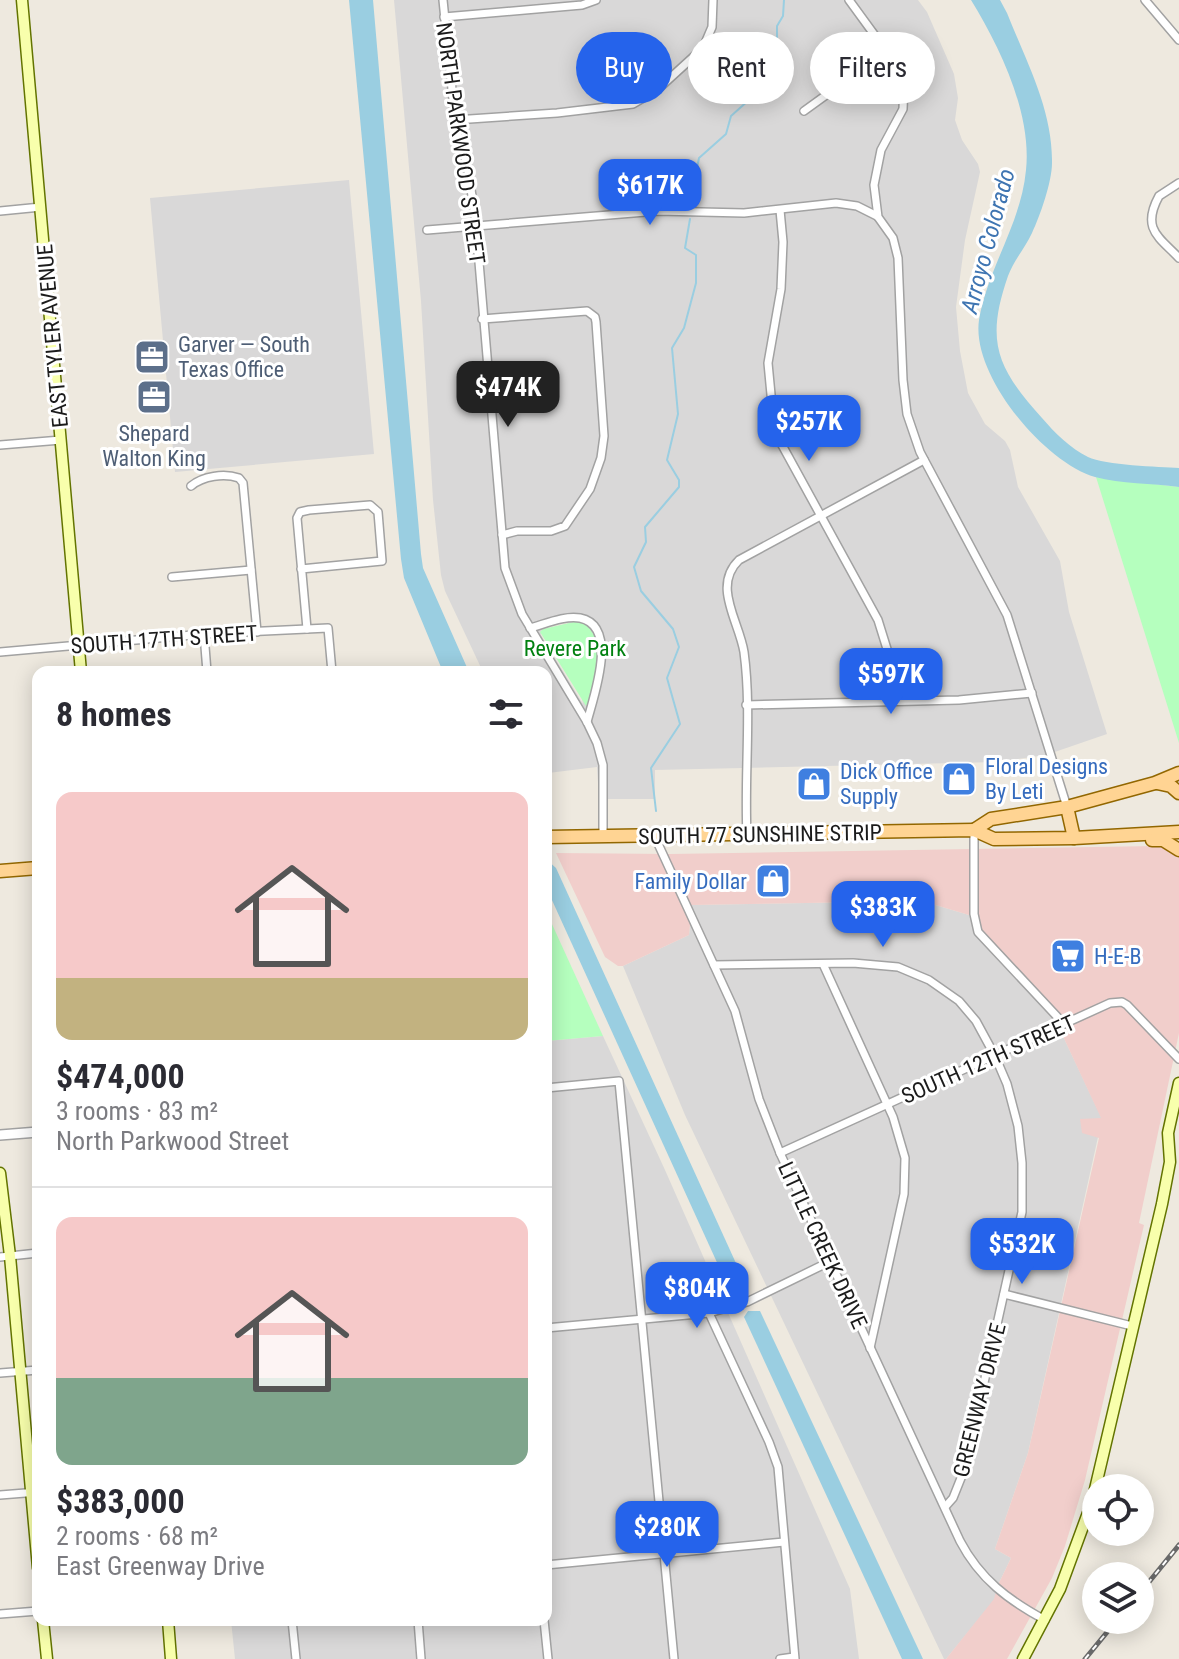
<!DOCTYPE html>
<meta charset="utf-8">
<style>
body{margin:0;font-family:"Roboto Condensed",sans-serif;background:#f2f2f3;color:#2b2b33;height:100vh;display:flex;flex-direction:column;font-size:30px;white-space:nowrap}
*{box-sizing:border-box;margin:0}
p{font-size:26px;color:#7c7c81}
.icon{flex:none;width:44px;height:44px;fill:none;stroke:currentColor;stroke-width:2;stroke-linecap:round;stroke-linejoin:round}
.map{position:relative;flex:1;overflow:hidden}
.details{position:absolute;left:32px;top:666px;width:520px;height:960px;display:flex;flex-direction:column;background:#fff;border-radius:16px;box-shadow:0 4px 20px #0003}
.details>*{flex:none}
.banner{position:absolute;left:576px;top:32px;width:482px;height:72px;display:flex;gap:16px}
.buttons{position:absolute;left:1082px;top:1474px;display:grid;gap:16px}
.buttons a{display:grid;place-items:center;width:72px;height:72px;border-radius:50%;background:#fff;box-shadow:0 4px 20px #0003;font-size:40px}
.price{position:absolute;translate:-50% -68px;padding:0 18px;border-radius:16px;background:#2563eb;color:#fff;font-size:26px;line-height:52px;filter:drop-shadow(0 2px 4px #0008)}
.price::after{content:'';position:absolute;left:50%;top:48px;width:24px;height:18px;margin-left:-12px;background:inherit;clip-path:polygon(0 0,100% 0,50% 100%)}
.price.selected{background:#222;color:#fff}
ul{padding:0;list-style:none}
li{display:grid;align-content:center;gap:16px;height:424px;padding:0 24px}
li+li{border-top:2px solid #e1e1e2}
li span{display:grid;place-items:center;height:248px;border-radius:16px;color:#555}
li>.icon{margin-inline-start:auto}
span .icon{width:144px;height:144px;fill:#fffc;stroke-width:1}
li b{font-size:34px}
h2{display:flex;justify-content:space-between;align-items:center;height:96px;padding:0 24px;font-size:34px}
.pill{padding:0 28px;border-radius:36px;background:#fff;box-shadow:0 4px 20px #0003;font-size:28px;line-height:72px}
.pill.selected{background:#2563eb;color:#fff}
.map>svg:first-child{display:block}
</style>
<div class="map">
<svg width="1179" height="1659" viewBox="0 0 1179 1659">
<rect width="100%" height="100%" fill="#eee9df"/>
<g fill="#d9d8d8" fill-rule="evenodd">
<path d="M394,0h524l9,12 27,62 4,24 -3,22 7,20 16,24 2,8 -15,68 -9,67 4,44 8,42 17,31 20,17 5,9 8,37 42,74 9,51 38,122 -61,21 -50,7 -341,8v29h-56l-2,-32 -49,6 -2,-101h-63l-38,-81 -4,-16 -8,-75 -12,-199zM567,622l16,82 -42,-69 2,-7z"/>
<path d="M349,180l25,274 -199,18 -25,-274z"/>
<path d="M922,901l57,17 2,11 79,84 1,19 41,87 -74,334 -33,96 16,9 -13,27 -3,14 -49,60h-2l-259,-544 -62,-149 66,-31 3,-30z"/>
<path d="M603,1036l62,134 185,419 9,70h-624l-4,-39h315v-579z"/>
</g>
<path fill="#f1cecb" d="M1156,846l10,1 13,8v178l-40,190 5,2 -59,255 -20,66 -13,32 -45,81h-61l48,-60 4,-14 13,-27 -16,-9 33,-96 71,-315 -17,-5 -2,-14 21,-1 -40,-86 -1,-19 -79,-84 -2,-11 -57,-17 -230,4 -3,30 -66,31h-5l-13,-9 -49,-104 114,1z"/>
<g fill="#b5ffbe">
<path d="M1096,477l83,10v256z"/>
<path d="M578,621c31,11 21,62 8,85l-46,-74 3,-3z"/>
<path d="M546,911l57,125 -57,5z"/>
</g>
<g fill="#9acee1">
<path d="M349,0h24l48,554 2,14 46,104h-26l-39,-94 -3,-19z"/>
<path d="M971,0h29l7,13c19,48 46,97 45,150 0,19 -12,53 -20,70 -7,15 -18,27 -24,43 -23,66 -11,92 34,142 12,14 29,31 46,39 17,8 71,10 91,11v19c-27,-4 -58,-3 -84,-10 -51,-15 -124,-102 -116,-157 9,-53 42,-96 47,-150 6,-56 -26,-123 -55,-170z"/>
<path d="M546,859l10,9 189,415 -5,9 -10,-1 -184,-404z"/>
<path d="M748,1311h12l163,348h-21l-158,-342z"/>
</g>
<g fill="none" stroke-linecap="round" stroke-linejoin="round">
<g stroke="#9acee1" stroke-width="2">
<path d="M690,203l9,-45 27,-24 5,-18 28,-25 18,-45v-20l6,-10 1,-16"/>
<path d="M656,811l-5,-43 29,-44 -13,-46 12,-31 -6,-18 -32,-38 -7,-24 12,-25 -1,-15 34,-40v-7l-12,-20 11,-46 -6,-66 12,-20 12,-45v-28l-11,-7 5,-29"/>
</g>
<defs>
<g id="minor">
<path d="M443,0l13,129 11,35 8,51 30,353 17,46 65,108 10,21 6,22v72"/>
<path d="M849,0l46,63 9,22 -1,24 -22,41 -7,35 4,32 15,21 5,20 5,122 4,34 13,38 87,163 60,192"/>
<path d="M1145,0l34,40"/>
<path d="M444,17l138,-12 14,-5"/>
<path d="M804,111l83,-60"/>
<path d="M455,120l102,-7 76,-9 24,-14 46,-42 9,-21 1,-27"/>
<path d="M1179,183l-20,13c-18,33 0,41 20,62"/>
<path d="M780,210l3,32 -2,47 -13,74 4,42 10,40 96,175 14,45 2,35"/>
<path d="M0,211l41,-4"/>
<path d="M427,230l231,-19 86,2 92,-10 21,3 20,10"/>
<path d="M482,319l105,-8 8,6 1,5 8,114 -3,22 -11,31 -25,37 -14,5h-34l-15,4"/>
<path d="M0,445l61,-5"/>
<path d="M191,486c12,-10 33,-13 48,-8l4,5 14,149"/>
<path d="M301,569l81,-8 -4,-49 -8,-7 -61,5 -9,2 -3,6 10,111"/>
<path d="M172,577l79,-7"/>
<path d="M530,628c15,-4 35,-13 50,-10 40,8 13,80 7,104"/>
<path d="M204,634l3,38"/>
<path d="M0,652l204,-18 124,-6 4,44"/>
<path d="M746,705l213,-5 73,-7"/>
<path d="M974,830v84l4,18 86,92"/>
<path d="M654,835l81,176 24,88 21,54 180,388c20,38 48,59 85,79"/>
<path d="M747,835c-3,-60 5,-123 -3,-183 -5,-31 -32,-66 -5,-92l185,-100"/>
<path d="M823,964l70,153 12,41 -1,36 -34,154"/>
<path d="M714,965l139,-2 45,4 31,13 30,21 17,20 19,35 12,28 11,42 4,37v49l-57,256 -12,30 -8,9"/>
<path d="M546,1088l73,-7 55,578"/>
<path d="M780,1153l330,-150 12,-1 5,3 52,54"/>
<path d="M0,1257l38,-4"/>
<path d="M1004,1294l128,32"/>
<path d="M709,1313l60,129 9,25 17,192"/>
<path d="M546,1328l163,-15 38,-11 82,-40"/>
<path d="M0,1373l38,-3"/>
<path d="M0,1495l38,-3"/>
<path d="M546,1565l238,-23"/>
<path d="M0,1614l38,-3"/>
<path d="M292,1620l4,39"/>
<path d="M418,1620l3,39"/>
<path d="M544,1620l4,39"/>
<path d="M780,1659l14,-2"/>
</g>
<path id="tertiary" d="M0,1135l38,-3"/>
<g id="secondary">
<path d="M22,0l59,672"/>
<path d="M0,1173l10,83 28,312"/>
<path d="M43,1620l4,39"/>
<path d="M168,1620l3,39"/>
<path d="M1023,1659l37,-70 32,-87 70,-298 8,-42 -2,-29 11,-50"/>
</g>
<g id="primary">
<path d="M1157,783l14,3 8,7"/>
<path d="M1067,807l7,31"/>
<path d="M974,830l17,-11 76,-12 88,-24 24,-10"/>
<path d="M546,837l428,-7 20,9 80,-1 105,-6"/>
<path d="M1152,840h11l16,10"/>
<path d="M0,871l38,-3"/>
</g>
</defs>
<use href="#minor" stroke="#a2a2a2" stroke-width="10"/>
<use href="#tertiary" stroke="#a2a2a2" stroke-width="12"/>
<use href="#secondary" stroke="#637400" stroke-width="13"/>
<use href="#primary" stroke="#926700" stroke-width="15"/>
<use href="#minor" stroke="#fff" stroke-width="7"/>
<use href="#tertiary" stroke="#fff" stroke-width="9"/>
<use href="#secondary" stroke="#f8ffac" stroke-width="10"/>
<use href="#primary" stroke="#ffd493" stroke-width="12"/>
<defs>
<g id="rail">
<path d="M1140,1593l39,-48"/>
<path d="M1085,1659l32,-39"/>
</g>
</defs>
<use href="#rail" stroke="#696969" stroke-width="5"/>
<use href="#rail" stroke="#fff" stroke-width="2" stroke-dasharray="6" stroke-linecap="butt"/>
</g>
<defs>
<symbol id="office-square" viewBox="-11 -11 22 22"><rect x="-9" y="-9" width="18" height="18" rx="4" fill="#5c6f8a" stroke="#fff"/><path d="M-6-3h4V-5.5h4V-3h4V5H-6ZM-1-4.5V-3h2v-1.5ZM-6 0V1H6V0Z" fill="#fff"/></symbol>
<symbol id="shop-square" viewBox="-11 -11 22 22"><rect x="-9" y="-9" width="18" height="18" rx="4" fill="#3f7fe0" stroke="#fff"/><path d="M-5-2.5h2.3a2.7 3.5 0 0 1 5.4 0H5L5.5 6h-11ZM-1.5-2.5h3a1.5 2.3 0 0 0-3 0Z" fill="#fff"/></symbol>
<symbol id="supermarket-square" viewBox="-11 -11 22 22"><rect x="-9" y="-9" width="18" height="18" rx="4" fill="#3f7fe0" stroke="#fff"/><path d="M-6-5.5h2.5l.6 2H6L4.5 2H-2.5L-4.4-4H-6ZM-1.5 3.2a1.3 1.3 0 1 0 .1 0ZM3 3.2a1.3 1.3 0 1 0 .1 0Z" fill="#fff"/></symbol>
</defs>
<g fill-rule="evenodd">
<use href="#office-square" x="132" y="337" width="40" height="40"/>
<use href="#office-square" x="134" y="377" width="40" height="40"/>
<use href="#shop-square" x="939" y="759" width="40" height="40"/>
<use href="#shop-square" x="794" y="764" width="40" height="40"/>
<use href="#shop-square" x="753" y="861" width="40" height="40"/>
<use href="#supermarket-square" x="1048" y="936" width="40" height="40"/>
</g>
<g text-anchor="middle" stroke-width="6" stroke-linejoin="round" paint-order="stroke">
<g font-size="22" fill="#1b1b1b" stroke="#fff">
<text transform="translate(461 143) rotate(82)" y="8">NORTH PARKWOOD STREET</text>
<text transform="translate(52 336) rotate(-95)" y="8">EAST TYLER AVENUE</text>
<text transform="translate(164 639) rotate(-4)" y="8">SOUTH 17TH STREET</text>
<text transform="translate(760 834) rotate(-1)" y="8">SOUTH 77 SUNSHINE STRIP</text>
<text transform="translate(988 1059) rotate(-24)" y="8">SOUTH 12TH STREET</text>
<text transform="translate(823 1245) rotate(65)" y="8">LITTLE CREEK DRIVE</text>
<text transform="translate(979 1400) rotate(-76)" y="8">GREENWAY DRIVE</text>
</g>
<g font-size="22" fill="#4e5e75" stroke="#fff" text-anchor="start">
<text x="178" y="352">Garver — South<tspan x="178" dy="25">Texas Office</tspan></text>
<text x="154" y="441" text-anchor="middle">Shepard<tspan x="154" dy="25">Walton King</tspan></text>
</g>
<g font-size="22" fill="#018110" stroke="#fff">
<text x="575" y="656">Revere Park</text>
</g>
<g font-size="22" fill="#366cbe" stroke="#fff" text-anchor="start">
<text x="985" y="774">Floral Designs<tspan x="985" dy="25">By Leti</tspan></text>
<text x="840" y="779">Dick Office<tspan x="840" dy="25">Supply</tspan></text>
<text x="747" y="889" text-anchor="end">Family Dollar</text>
<text x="1094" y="964">H-E-B</text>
</g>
<g font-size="24" font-style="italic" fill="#3f75b2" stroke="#fff">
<text transform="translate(988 241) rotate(-75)" y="8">Arroyo Colorado</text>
</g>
</g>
</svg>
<div class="buttons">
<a><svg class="icon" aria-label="locate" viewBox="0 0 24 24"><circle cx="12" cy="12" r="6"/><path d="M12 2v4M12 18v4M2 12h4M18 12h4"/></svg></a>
<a><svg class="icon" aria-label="layers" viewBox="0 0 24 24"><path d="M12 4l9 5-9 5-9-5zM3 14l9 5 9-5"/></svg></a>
</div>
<b class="price" style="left:650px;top:227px">$617K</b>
<b class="price selected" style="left:508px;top:429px">$474K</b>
<b class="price" style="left:809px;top:463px">$257K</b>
<b class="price" style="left:891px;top:716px">$597K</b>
<b class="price" style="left:883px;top:949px">$383K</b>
<b class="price" style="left:1022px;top:1286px">$532K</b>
<b class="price" style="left:697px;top:1330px">$804K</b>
<b class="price" style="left:667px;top:1569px">$280K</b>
<div class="banner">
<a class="pill selected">Buy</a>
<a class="pill">Rent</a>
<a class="pill">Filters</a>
</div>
<section class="details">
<h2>8 homes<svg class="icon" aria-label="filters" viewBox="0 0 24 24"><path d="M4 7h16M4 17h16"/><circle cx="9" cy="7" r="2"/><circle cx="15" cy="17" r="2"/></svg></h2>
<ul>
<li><span style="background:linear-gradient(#f6c9c9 75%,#c2b280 0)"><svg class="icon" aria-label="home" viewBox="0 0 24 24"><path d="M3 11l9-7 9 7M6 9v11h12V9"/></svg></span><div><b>$474,000</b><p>3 rooms · 83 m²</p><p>North Parkwood Street</p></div></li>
<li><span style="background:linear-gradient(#f6c9c9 65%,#7fa58c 0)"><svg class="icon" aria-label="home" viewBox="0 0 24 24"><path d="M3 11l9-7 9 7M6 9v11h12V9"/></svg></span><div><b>$383,000</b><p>2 rooms · 68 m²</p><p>East Greenway Drive</p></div></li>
</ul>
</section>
</div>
